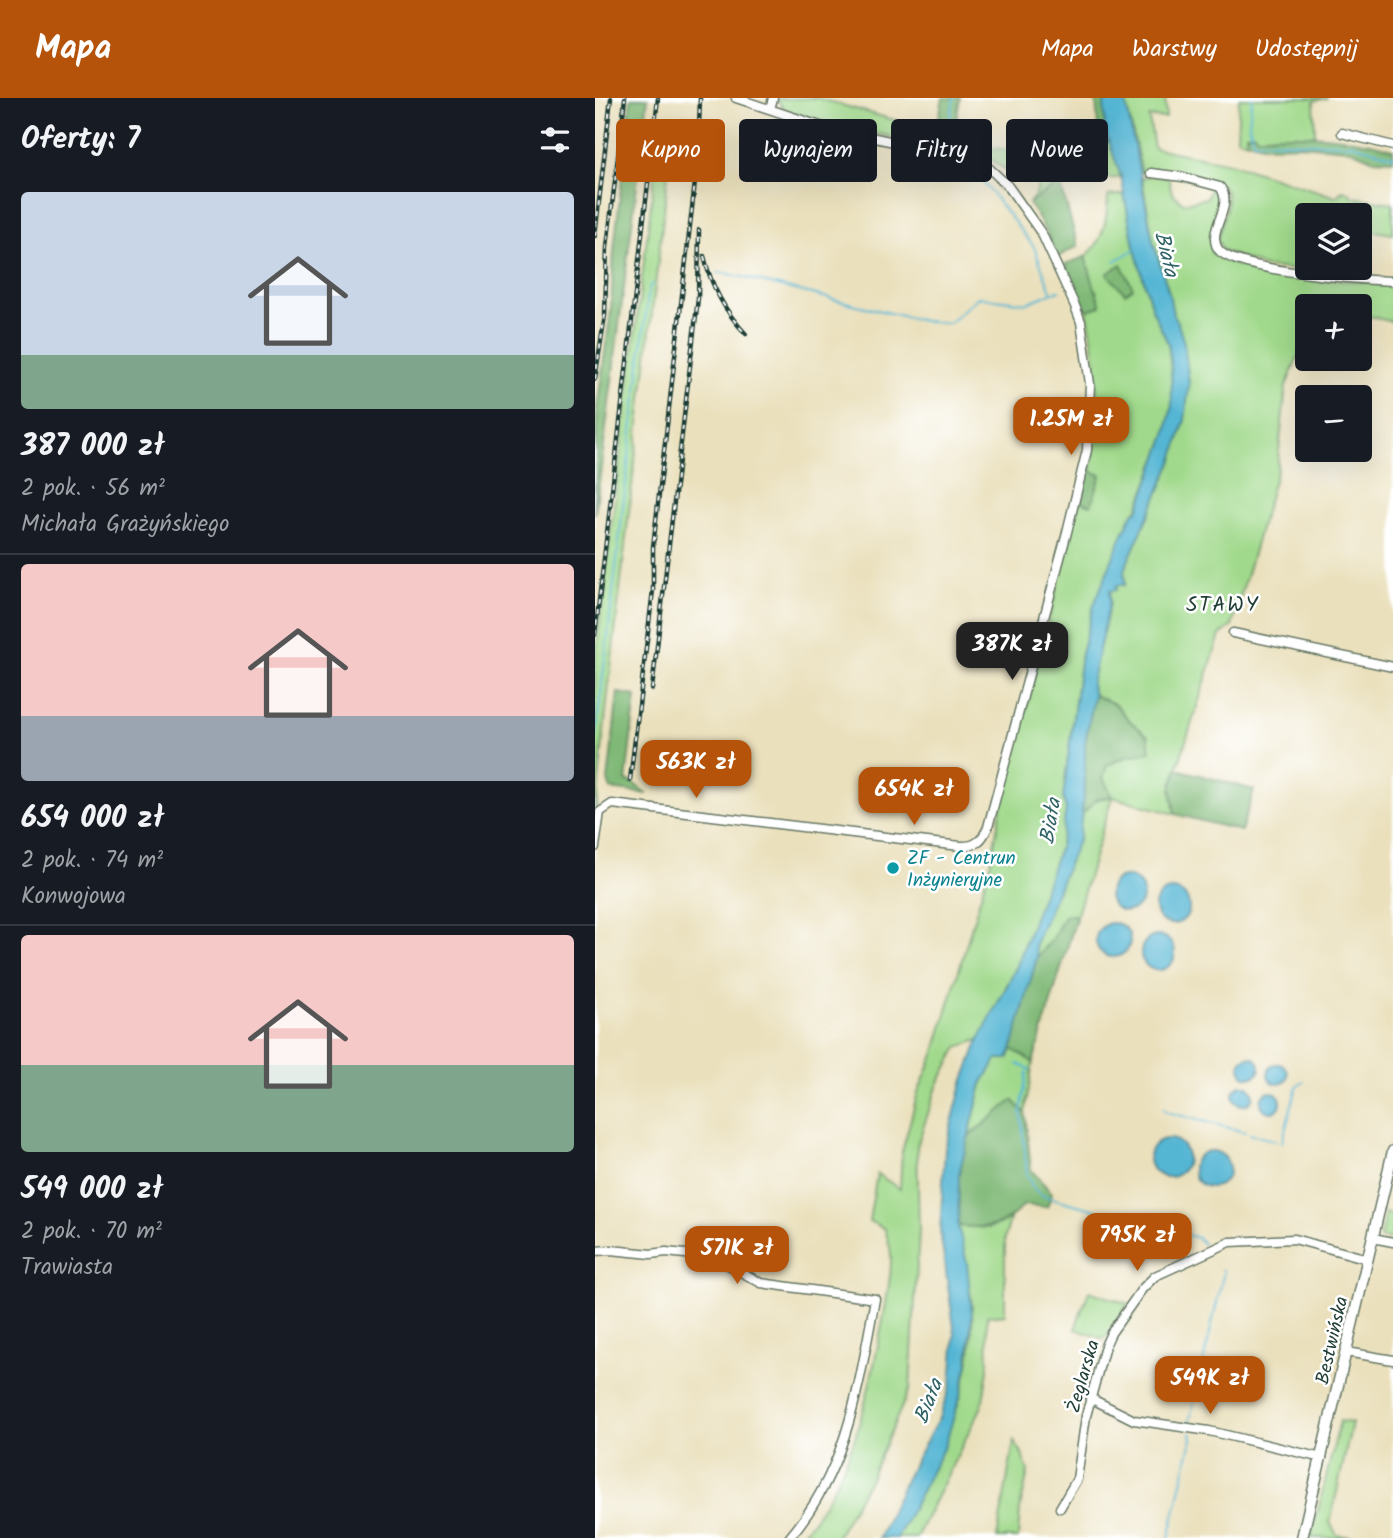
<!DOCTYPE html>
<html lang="pl">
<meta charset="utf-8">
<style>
body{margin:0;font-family:Kalam,sans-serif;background:#20242c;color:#f1f3f6;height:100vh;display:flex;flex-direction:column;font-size:26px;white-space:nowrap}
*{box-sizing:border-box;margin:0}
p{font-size:23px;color:#9ea1a6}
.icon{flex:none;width:38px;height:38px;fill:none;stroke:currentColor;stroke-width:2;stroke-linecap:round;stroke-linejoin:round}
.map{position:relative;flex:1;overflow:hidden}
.details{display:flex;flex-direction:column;background:#171b24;width:595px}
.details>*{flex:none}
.banner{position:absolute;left:21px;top:21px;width:665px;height:63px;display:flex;gap:14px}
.fabs{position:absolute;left:700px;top:105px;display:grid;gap:14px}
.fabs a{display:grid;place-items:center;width:77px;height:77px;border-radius:7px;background:#171b24;box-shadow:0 7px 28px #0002;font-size:35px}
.price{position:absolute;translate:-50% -60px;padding:0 16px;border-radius:14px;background:#b45309;color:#fff;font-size:23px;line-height:46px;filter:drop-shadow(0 2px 4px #0008)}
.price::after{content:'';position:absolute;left:50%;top:42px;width:21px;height:16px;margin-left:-10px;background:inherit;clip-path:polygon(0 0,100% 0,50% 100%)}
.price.on{background:#222;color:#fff}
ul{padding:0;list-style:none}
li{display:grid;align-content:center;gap:14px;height:371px;padding:0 21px}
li+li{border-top:2px solid #363941}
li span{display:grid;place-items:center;height:217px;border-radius:7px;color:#555}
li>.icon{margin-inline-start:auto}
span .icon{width:126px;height:126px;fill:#fffc;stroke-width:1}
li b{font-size:30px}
h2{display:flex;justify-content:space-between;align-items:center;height:84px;padding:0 21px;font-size:30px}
.tag{padding:0 24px;border-radius:7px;background:#171b24;box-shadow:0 7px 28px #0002;font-size:24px;line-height:63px}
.tag.on{background:#b45309;color:#fff}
header{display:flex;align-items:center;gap:42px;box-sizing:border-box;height:98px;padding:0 35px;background:#b45309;color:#fff}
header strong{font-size:33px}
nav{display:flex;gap:38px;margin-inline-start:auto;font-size:24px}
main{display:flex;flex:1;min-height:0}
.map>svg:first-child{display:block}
</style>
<header>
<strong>Mapa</strong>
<nav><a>Mapa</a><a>Warstwy</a><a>Udostępnij</a></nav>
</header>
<main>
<section class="details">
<h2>Oferty: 7<svg class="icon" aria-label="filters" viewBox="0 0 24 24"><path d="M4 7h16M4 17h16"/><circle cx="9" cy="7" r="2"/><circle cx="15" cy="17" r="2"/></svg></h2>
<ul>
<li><span style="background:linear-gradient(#c9d6e8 75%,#7fa58c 0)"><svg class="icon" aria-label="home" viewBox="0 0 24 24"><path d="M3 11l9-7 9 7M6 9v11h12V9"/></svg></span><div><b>387 000 zł</b><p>2 pok. · 56 m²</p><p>Michała Grażyńskiego</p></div></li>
<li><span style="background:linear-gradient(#f6c9c9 70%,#9aa5b1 0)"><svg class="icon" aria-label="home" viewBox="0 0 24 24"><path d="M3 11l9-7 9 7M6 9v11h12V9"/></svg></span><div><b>654 000 zł</b><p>2 pok. · 74 m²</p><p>Konwojowa</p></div></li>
<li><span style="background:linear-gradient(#f6c9c9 60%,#7fa58c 0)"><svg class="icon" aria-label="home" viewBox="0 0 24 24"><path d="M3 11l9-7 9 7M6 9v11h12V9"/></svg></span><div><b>549 000 zł</b><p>2 pok. · 70 m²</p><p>Trawiasta</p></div></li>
</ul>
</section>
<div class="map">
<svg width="798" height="1440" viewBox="0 0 798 1440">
<rect width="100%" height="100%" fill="#fff"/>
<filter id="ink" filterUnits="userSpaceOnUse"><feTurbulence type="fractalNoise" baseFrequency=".0143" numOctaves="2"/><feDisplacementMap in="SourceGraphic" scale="14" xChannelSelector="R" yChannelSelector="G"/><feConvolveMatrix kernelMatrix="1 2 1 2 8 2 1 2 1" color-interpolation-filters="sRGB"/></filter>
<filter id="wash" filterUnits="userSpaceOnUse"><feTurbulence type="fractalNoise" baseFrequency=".00686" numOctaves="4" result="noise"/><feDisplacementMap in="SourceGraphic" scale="28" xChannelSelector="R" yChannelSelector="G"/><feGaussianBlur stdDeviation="1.57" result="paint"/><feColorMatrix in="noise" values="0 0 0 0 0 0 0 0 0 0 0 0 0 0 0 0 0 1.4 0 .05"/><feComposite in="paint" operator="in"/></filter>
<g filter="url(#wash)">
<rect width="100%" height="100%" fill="#eae0bc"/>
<g fill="#a0d98b" stroke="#608b60" stroke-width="2">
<path d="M222,0l119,34 -3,13 -111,-22 -38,-14 -7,-10z"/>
<path d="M530,0h40l1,20 -17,-1 5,31 76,15 106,34 7,-7 7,3 2,4 41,6v31l-33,-5v-14h-53v53h42v6l-84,-7 -42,-16 -6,-12c4,-16 17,-40 5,-54l-71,-14 -9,2z"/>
<path d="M644,0h89l-14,3 1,35 -35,-1 -23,2 -11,-3 1,7 -10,-3z"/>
<path d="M72,20l6,5 -2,25 -65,563 -11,110v-161l64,-521z"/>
<path d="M515,43l11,36 -11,2 -1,-2 -7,1 -3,-35z"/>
<path d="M357,47l98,8 8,12 2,18 -31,20 8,-11 1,-11 -12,-8 -19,-2 -19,-14z"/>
<path d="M557,77l16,2 4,16 11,10 24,-5 5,-12 11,8 -12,59c34,26 137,27 182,31v38l-33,-8v-8h-53v29l-21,51 -9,84 -45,156 -12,9 -43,134 -6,20 4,25 -63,-17 -35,118h-12l-12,23 -16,19 -2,-13 44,-106 2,-23 16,-16 10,-34 19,-8 22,-21 -18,-15 -15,-17 -21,-9 -3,-11 19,-82v-11l7,-7 8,1 -1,-15 49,-110 16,-77 -5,-39 -7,-23 -4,-6 -4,-22 -16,-52 -11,-63z"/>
<path d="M529,96l10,52 18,63 16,34 4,36v26l-6,30 -29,75 -4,3 -12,25 -27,67 -13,49 -18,144 3,11 -6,37 -43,120 -38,74 -21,7 -20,37 -21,62 2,85 -9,157 -39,88 -35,62h-38c52,-56 69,-134 83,-208 4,-20 11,-55 10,-74 0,-9 -4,-18 -6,-27l-16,-8 8,-47 23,15 2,-37 16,-60 16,-37 57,-194 11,-58 77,-301 12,2 10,-29 -10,-3c9,-55 8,-108 -4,-162l13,-4 -15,-49c19,-15 22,-38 23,-61z"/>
<path d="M417,951l21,13 -8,51 -12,-12 -45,36 14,-53 15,-25h11z"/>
<path d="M790,1115l8,2v25l-13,-2z"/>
<path d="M415,1121l-5,19v76l-18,2 1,54 -6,36 -66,132h-19c35,-71 79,-144 75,-227 -1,-29 -10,-56 -14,-85l31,2z"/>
<path d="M494,1193l39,13 -24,35 -29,-10z"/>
<path d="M745,1323l12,2 -22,100 7,12 25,3h-51z"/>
<path d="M419,1343l8,13 6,18 -8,36 -2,30h-21z"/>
</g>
<g fill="#80b977" stroke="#507b56" stroke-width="2">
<path d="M36,0h17l-53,416 2,-106 14,-98 3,-61z"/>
<path d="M348,0h17l-8,47h-19z"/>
<path d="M501,0h8l1,32 5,11 -11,2z"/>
<path d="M659,35l3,4c45,-5 93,-1 136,12v11l-21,-1 -23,-10 -48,-4 -35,1 -19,-5 -1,-7z"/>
<path d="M465,85l18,63 -21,11 -10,-24 -18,-30z"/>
<path d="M490,159l16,49 -14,4 -22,-46z"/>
<path d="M526,166l12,24 -8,5 -18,-19z"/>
<path d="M491,372l15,5 -10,30 -12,-4z"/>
<path d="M23,595l18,3 -10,85 5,1 17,12 -37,-5 -3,-8z"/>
<path d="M499,597l21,9 15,17 18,15 2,16 -24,5 -19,8 -4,13 9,19 -15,2 -16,16 4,-32v-40z"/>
<path d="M582,671l77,21 -13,41 -66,-17 -4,-25z"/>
<path d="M470,817h12l-44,147 -21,-13 3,-13 22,-79 16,-19z"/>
<path d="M418,1002l12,13 6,57 21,23 -5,14 -23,-2c-23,24 -34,23 -66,21l1,-52 9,-37z"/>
</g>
<g fill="#55b6d4" stroke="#3a7a84" stroke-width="2">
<path d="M509,0h21l28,143 16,52 4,22 4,6 7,22 5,40 -4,37 -12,40 -49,110 1,15h-8l-1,5 -6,1v11l-19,82 3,11 -9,48v40l-6,55 -44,106 2,13 -25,92 -4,10h-11l-15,25 -23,90 -1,52 9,37 5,50 -4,50 -7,30 -16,52 -48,93h-18l27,-60 34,-62 11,-32 4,-50 -15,-103 5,-82 16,-61 18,-48 38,-74 43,-120 6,-37 -3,-11 18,-144 13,-49 27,-67 12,-25 5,-3 28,-75 6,-30 -1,-43 -3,-19 -16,-34 -18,-63 -13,-69 -16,-47z"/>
<circle cx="531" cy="796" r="17"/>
<circle cx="577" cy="809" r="17"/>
<circle cx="518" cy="842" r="17"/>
<circle cx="563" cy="855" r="17"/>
<circle cx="655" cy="969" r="10"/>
<circle cx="683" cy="976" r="10"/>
<circle cx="648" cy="997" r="10"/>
<circle cx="676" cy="1004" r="10"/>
<circle cx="573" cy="1060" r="19"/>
<circle cx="616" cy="1071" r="18"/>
</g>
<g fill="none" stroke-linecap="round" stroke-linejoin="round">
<g stroke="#55b6d4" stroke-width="2">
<path d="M657,0l-3,26 4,17 99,3 41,12"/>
<path d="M350,48l9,-48"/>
<path d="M380,74l59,75 17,44"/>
<path d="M520,163l20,-12"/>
<path d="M123,175h7l198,48 26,2 29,-26 49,6 32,-13"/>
<path d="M0,646l54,-456 3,-4"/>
<path d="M423,966l12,6"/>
<path d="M432,974l-6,40 6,63 6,13 8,7 157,43 5,6"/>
<path d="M568,1010l4,4 78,20"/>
<path d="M655,1036l27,7"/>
<path d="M687,1044l15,-56 7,-4"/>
<path d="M594,1325l35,-151 -2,-3"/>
<path d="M574,1440l23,-99 -1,-6"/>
</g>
</g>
</g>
<g filter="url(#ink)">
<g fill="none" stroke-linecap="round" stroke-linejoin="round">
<defs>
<g id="minor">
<path d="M175,11l3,-11"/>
<path d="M747,35l51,13"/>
<path d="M556,75l32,4 37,10c15,20 -14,42 -2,62 14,22 146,31 175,32"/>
<path d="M638,535l160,34"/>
<path d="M0,749l5,-35 12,-8 348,42c15,1 22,-5 28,-19l79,-295 20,-82 3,-66 -9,-62 -6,-16 -33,-72 -34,-48 -19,-18 -38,-14 -128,-27 -87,-29"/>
<path d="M778,1140l20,4"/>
<path d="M0,1153l16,-1 40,4 15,-2 48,5 47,26 114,16c-16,85 -27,171 -86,239"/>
<path d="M751,1254l47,8"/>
<path d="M495,1300l44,22 75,11 113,27"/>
<path d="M465,1410l17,-29 9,-63 19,-70 6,-13 31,-44 13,-13 75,-34 64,-3 74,20"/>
</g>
<path id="tertiary" d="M707,1440l91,-387"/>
</defs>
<use href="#minor" stroke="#667664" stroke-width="11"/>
<use href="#tertiary" stroke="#667664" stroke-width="13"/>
<use href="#minor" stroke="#fff" stroke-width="8"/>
<use href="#tertiary" stroke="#fff" stroke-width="10"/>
<defs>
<g id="rail">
<path d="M0,138l16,-138"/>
<path d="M109,158c7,30 21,56 42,78"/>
<path d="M0,281l10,-64 2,-68 18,-149"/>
<path d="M0,537l63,-537"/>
<path d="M57,591l46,-391 1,-68"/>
<path d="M35,682l23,-190v-43l45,-391 2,-58"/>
</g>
</defs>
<use href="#rail" stroke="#1f3d34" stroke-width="4.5"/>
<use href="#rail" stroke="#fff" stroke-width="2" stroke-dasharray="5" stroke-linecap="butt"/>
</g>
</g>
<circle fill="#0f9aa8" stroke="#fff" stroke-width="2.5" cx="298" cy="770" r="7"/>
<g text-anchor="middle" stroke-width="5" stroke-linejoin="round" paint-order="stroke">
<g font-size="19" fill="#0d838f" stroke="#fff" text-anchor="start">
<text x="312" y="766">ZF - Centrun<tspan x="312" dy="22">Inżynieryjne</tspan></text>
</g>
<g font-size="19" fill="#1f3d34" stroke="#fff">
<text transform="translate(736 1242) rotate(-77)" y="7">Bestwińska</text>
<text transform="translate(487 1278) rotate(-74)" y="7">Żeglarska</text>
</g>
<g font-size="21" font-style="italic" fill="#2f6164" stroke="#fff">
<text transform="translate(572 156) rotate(76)" y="7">Biała</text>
<text transform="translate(455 723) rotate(-81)" y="7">Biała</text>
<text transform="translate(333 1303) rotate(-69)" y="7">Biała</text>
</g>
<g font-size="21" letter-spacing="2" fill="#1f3d34" stroke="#fff">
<text x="628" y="513">STAWY</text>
</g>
</g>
</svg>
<div class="fabs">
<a><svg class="icon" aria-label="layers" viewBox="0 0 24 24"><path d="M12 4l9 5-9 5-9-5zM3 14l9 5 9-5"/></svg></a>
<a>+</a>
<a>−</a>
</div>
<b class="price" style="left:476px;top:359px">1.25M zł</b>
<b class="price on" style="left:417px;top:584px">387K zł</b>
<b class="price" style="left:101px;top:702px">563K zł</b>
<b class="price" style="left:319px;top:729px">654K zł</b>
<b class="price" style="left:542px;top:1175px">795K zł</b>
<b class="price" style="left:142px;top:1188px">571K zł</b>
<b class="price" style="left:615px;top:1318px">549K zł</b>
<div class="banner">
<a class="tag on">Kupno</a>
<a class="tag">Wynajem</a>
<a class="tag">Filtry</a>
<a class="tag">Nowe</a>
</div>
</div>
</main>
